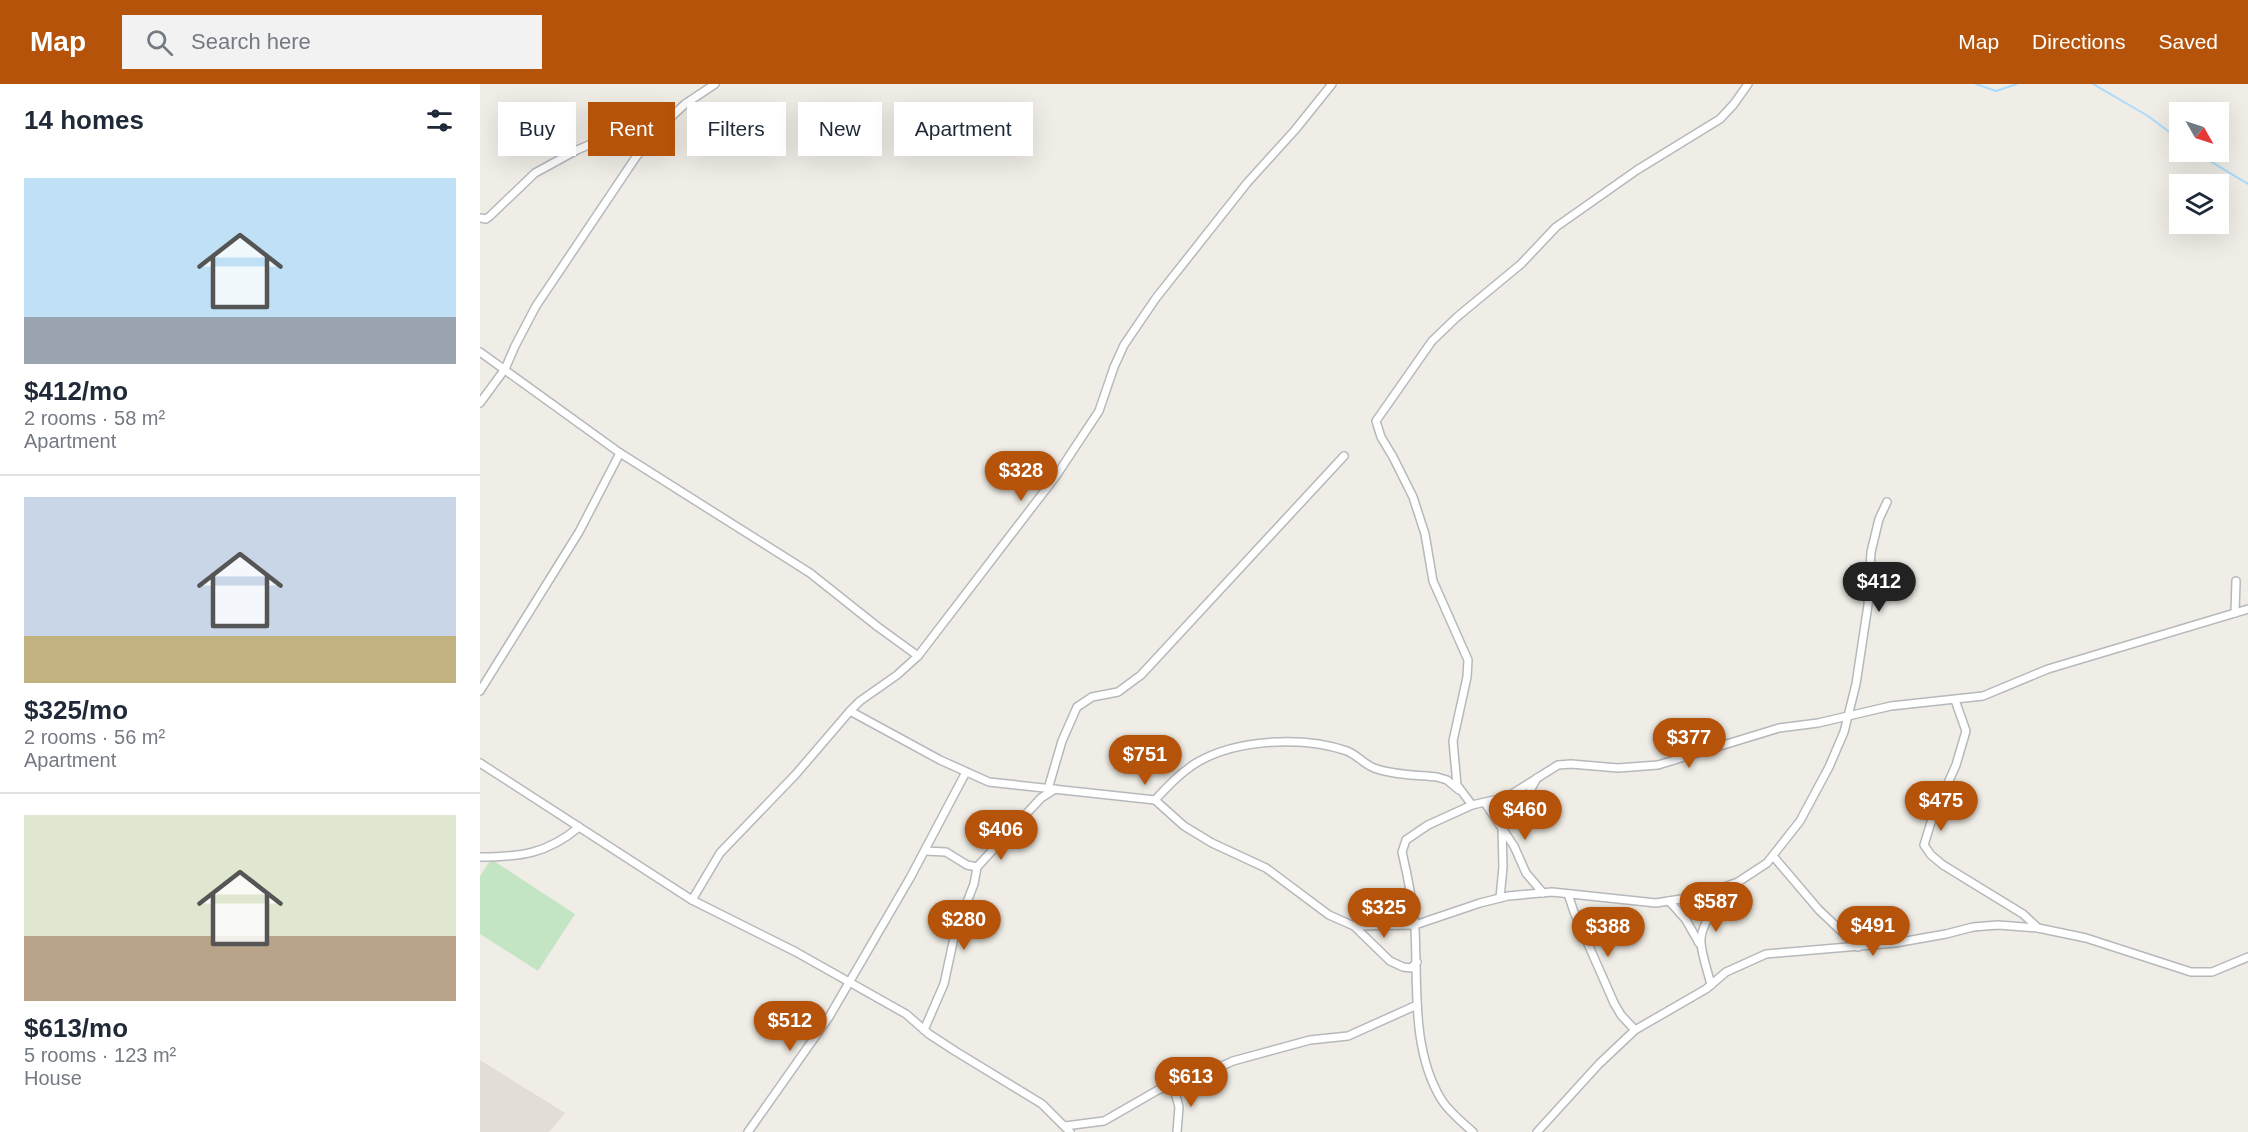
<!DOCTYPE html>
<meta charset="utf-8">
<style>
body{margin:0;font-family:Arial,sans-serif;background:#f2f2f3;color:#1f2937;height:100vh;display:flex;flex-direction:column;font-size:22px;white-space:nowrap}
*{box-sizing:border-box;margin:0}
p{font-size:20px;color:#747a83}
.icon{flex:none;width:33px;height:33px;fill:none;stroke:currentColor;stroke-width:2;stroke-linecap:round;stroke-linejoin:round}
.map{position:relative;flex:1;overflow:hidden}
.side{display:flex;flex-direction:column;background:#fff;width:480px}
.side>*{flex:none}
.hud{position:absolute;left:18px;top:18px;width:570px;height:54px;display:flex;gap:12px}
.needle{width:39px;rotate:129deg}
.buttons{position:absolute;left:1689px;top:18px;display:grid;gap:12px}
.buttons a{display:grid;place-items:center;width:60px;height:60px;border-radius:0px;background:#fff;box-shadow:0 6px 24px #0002;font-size:30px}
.price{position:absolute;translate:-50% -51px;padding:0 14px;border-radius:21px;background:#b45309;color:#fff;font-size:20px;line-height:39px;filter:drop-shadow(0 2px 3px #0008)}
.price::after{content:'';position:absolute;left:50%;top:36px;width:18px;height:14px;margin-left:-9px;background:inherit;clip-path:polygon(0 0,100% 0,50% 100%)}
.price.selected{background:#222;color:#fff}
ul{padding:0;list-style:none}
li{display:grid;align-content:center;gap:12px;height:318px;padding:0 24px}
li+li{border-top:2px solid #e0e1e3}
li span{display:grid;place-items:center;height:186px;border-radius:0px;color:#555}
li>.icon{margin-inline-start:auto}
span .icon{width:108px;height:108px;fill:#fffc;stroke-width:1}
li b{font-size:26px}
h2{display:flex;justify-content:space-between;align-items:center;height:72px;padding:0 24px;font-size:26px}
.tag{padding:0 21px;border-radius:0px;background:#fff;box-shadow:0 6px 24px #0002;font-size:21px;line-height:54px}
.tag.selected{background:#b45309;color:#fff}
header{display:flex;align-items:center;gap:36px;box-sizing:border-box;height:84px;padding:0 30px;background:#b45309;color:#fff}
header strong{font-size:28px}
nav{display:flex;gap:33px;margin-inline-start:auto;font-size:21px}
.search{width:420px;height:54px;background:#f2f2f3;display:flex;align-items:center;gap:15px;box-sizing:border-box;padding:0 21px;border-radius:0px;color:#747a83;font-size:22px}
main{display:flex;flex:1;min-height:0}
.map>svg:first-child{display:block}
</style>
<header>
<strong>Map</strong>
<div class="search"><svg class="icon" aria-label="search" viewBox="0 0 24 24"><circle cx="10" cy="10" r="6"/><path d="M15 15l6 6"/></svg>Search here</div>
<nav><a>Map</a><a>Directions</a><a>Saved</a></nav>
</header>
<main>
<section class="side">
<h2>14 homes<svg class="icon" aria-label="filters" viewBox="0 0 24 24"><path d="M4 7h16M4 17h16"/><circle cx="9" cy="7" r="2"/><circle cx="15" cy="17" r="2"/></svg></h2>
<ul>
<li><span style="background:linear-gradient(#bfe0f5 75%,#9aa5b1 0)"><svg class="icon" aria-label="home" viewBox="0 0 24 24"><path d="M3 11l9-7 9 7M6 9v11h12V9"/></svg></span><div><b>$412/mo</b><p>2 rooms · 58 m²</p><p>Apartment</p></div></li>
<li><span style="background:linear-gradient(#c9d6e8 75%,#c2b280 0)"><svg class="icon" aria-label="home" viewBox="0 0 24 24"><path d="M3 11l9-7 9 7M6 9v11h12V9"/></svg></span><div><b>$325/mo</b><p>2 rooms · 56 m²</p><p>Apartment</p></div></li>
<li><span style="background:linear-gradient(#dfe7d0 65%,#b9a48a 0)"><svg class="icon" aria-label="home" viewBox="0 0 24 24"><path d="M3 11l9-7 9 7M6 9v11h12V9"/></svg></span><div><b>$613/mo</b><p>5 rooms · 123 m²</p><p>House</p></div></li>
</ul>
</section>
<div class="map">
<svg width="1768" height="1048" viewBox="0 0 1768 1048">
<rect width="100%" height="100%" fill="#efede6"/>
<path fill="#e2ded7" d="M0,976l85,53 -16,19h-69z"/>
<path fill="#c4e5c3" d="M11,775l84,55 -37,57 -58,-37v-58z"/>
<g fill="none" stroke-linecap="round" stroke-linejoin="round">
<g stroke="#a9dbfc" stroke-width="2">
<path d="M1496,0l20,7 21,-7"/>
<path d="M1613,0l55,32 32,24"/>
<path d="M1715,68l53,32"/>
</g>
<defs>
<g id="minor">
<path d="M0,134l6,1 4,-3 45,-43 42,-23 65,-28 18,5"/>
<path d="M0,268l140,101 190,120 68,54 40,29"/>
<path d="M0,319l25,-34 10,-23 21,-40 100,-149 33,-38 16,-15 30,-20"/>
<path d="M1755,529l1,-32"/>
<path d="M0,607l99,-159 41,-79"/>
<path d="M1475,616l11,31 -10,34 -24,54 -8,26 7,10 12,10 80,49 15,14"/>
<path d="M370,627l90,49 49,22 166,18 29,26 28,17 54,25 63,47 25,11 61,-1 65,-22 28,-7 44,-4 104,11 44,-7 38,-14 29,-19 33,-42 29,-54 15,-35 12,-48 12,-79 3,-53 8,-33 8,-17"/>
<path d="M0,679l212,137 104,52 110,62 23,20 26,17 87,53 28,28"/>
<path d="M568,705l14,-48 15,-34 15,-10 26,-5 23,-17 203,-219"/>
<path d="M675,716c12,-13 25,-27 41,-37 40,-24 107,-27 151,-12 10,4 17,13 27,17 19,7 43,7 63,9l10,3 12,10"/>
<path d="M1005,719l29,43 12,27 17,20"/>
<path d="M992,721l-15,-20 -4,-44 14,-64 1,-17 -35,-79 -8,-47 -12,-37 -20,-40 -12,-20 -5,-16 56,-80 25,-24 64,-53 35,-37 81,-57 83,-51 14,-15 14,-20"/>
<path d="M445,767l21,1 21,13 10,2 64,-69 14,-9"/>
<path d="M1293,772l46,54 39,37"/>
<path d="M0,773c40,0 67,-3 99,-30"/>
<path d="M1088,810l6,18 40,91 7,12 14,15"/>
<path d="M1020,814l3,-31 -1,-39 25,-32 10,-18"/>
<path d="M212,816l28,-47 76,-79 54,-63 10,-10 37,-26 21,-19 138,-180 43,-65 15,-44 10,-22 32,-47 91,-115 48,-53 37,-46"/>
<path d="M1189,817l17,19 13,23"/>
<path d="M874,842l36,35 13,6 8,1 6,-6"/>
<path d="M1231,901c-3,-13 -9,-29 -10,-42 -2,-20 21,-43 32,-58"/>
<path d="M444,946l20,-46 11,-51 19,-49 3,-17"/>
<path d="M693,1001l6,22 -2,25"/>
<path d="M585,1042l39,-5 54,-31 42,-14 33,-15 77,-21 38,-4 69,-31"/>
<path d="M268,1048l81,-115 81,-139 56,-106"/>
<path d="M993,1048c-11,-10 -24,-20 -32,-33 -30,-50 -23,-114 -26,-170 -2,-26 -7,-52 -13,-77l4,-12 22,-15 44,-20 35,-8 51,-32 13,-1 47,4 40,-3 121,-37 39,-5 73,-17 92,-10 65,-27 200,-60"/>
<path d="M1057,1048l62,-68 36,-34 71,-41 20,-17 40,-18 129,-11 51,-9 27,-7 25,-2 40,3 48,10 105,34h21l36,-15"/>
</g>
</defs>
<use href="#minor" stroke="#b6b8bc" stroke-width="10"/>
<use href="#minor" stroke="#fff" stroke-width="7"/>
</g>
</svg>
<div class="buttons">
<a><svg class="needle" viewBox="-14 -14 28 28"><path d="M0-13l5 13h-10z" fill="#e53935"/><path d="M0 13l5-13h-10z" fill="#747a83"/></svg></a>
<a><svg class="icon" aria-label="layers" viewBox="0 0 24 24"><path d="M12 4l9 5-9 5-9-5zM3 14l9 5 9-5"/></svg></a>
</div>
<b class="price" style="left:541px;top:418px">$328</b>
<b class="price selected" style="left:1399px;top:529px">$412</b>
<b class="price" style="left:1209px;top:685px">$377</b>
<b class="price" style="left:665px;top:702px">$751</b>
<b class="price" style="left:1461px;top:748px">$475</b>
<b class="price" style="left:1045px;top:757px">$460</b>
<b class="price" style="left:521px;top:777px">$406</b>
<b class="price" style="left:1236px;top:849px">$587</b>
<b class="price" style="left:904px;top:855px">$325</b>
<b class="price" style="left:484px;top:867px">$280</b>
<b class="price" style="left:1393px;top:873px">$491</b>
<b class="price" style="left:1128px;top:874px">$388</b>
<b class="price" style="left:310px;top:968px">$512</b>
<b class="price" style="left:711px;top:1024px">$613</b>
<div class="hud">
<a class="tag">Buy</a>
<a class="tag selected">Rent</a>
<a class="tag">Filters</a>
<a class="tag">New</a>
<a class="tag">Apartment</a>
</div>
</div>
</main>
